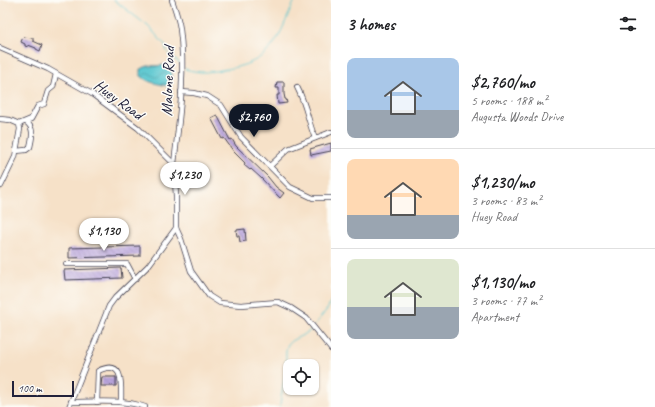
<!DOCTYPE html>
<meta charset="utf-8">
<style>
body{margin:0;font-family:Caveat,sans-serif;background:#f6f6f6;color:#202124;height:100vh;display:flex;flex-direction:column;font-size:15px;white-space:nowrap}
*{box-sizing:border-box;margin:0}
p{font-size:13px;color:#757577}
.icon{flex:none;width:22px;height:22px;fill:none;stroke:currentColor;stroke-width:2;stroke-linecap:round;stroke-linejoin:round}
.map{position:relative;flex:1;overflow:hidden}
.sheet{display:flex;flex-direction:column;background:#fff;width:324px}
.sheet>*{flex:none}
.buttons{position:absolute;left:283px;top:359px;display:grid;gap:8px}
.buttons a{display:grid;place-items:center;width:36px;height:36px;border-radius:8px;background:#fff;box-shadow:0 1px 3px #0004;font-size:20px}
.scale{position:absolute;left:12px;bottom:10px;width:62px;box-sizing:border-box;padding-left:4px;border:2px solid #22223b;border-top:0;font-size:11px;line-height:14px;white-space:nowrap;color:#22223b;-webkit-text-stroke:3px #fdfcf7;paint-order:stroke}
.price{position:absolute;translate:-50% -34px;padding:0 9px;border-radius:14px;background:#fff;color:#222;font-size:13px;line-height:26px;filter:drop-shadow(0 1px 2px #0008)}
.price::after{content:'';position:absolute;left:50%;top:24px;width:12px;height:9px;margin-left:-6px;background:inherit;clip-path:polygon(0 0,100% 0,50% 100%)}
.price.active{background:#111827;color:#fff}
ul{padding:0;list-style:none}
li{display:flex;align-items:center;gap:12px;height:100px;padding:0 16px}
li+li{border-top:1px solid #e0e0e0}
li span{display:grid;place-items:center;flex:none;width:112px;height:80px;border-radius:8px;color:#555}
li>.icon{margin-inline-start:auto}
span .icon{width:48px;height:48px;fill:#fffc;stroke-width:1}
li b{font-size:17px}
h2{display:flex;justify-content:space-between;align-items:center;height:48px;padding:0 16px;font-size:17px}
main{display:flex;flex:1;min-height:0}
.map>svg:first-child{display:block}
</style>
<main>
<div class="map">
<svg width="331" height="407" viewBox="0 0 331 407">
<defs>
<pattern id="water-waves" width="16" height="10" patternUnits="userSpaceOnUse"><rect width="16" height="10" fill="#59c6cf"/><path d="M0 5q4-4 8 0t8 0" fill="none" stroke="#49a0a9"/></pattern>
<pattern id="building-back-hatch" width="6" height="6" patternUnits="userSpaceOnUse"><rect width="6" height="6" fill="#baa5dd"/><path d="M-1 5l2 2M0 0l6 6M5-1l2 2" fill="none" stroke="#9786b4"/></pattern>
</defs>
<rect width="100%" height="100%" fill="#fdfcf7"/>
<filter id="ink" filterUnits="userSpaceOnUse"><feTurbulence type="fractalNoise" baseFrequency=".025" numOctaves="2"/><feDisplacementMap in="SourceGraphic" scale="8" xChannelSelector="R" yChannelSelector="G"/><feConvolveMatrix kernelMatrix="1 2 1 2 8 2 1 2 1" color-interpolation-filters="sRGB"/></filter>
<filter id="wash" filterUnits="userSpaceOnUse"><feTurbulence type="fractalNoise" baseFrequency=".012" numOctaves="4" result="noise"/><feDisplacementMap in="SourceGraphic" scale="16" xChannelSelector="R" yChannelSelector="G"/><feGaussianBlur stdDeviation="0.9" result="paint"/><feColorMatrix in="noise" values="0 0 0 0 0 0 0 0 0 0 0 0 0 0 0 0 0 1.4 0 .05"/><feComposite in="paint" operator="in"/></filter>
<g filter="url(#wash)">
<rect width="100%" height="100%" fill="#f6e1c8"/>
<path fill="url(#water-waves)" stroke="#3e7485" d="M169,65c4,6 3,16 -2,21 -10,-3 -18,-2 -27,-11v-6l8,-3z"/>
<g fill="none" stroke-linecap="round" stroke-linejoin="round">
<g stroke="#59c6cf" stroke-width="1">
<path d="M114,0l35,27 16,18 2,6 3,5 10,7"/>
<path d="M185,69c17,5 24,3 42,0 29,-5 45,-15 57,-44 4,-8 7,-17 11,-25"/>
<path d="M314,326l14,-18 3,-7"/>
<path d="M280,407c1,-16 6,-30 6,-46 0,-6 -1,-13 3,-18 3,-4 17,-8 23,-14"/>
</g>
</g>
<g id="blocks">
<g fill="url(#building-back-hatch)">
<path d="M23,37l10,1v3l9,4 -2,6 -4,-2v-1l-8,-3v2l-3,-1v-2l-4,-2z"/>
<path d="M277,82h7v12l1,5h1l1,4 -9,1 -1,-9h2v-7h-3z"/>
<path d="M217,115l13,25 2,-1 4,7 32,31 8,10 8,6 -4,5 -19,-20 -10,-9 -1,1 -6,-5 1,-2 -11,-11 -10,-14 -2,1 -11,-21z"/>
<path d="M331,143v8l-20,4 -1,-6z"/>
<path d="M245,229l1,12 -6,1 -1,-6h-2l-1,-6z"/>
<path d="M140,246v10l-71,2v-10z"/>
<path d="M121,268l1,10 -57,2 -1,-10z"/>
<path d="M102,377h14v9h-15z"/>
</g>
</g>
</g>
<g filter="url(#ink)">
<use href="#blocks" fill-opacity="0" stroke="#423f50" stroke-width="1"/>
<g fill="none" stroke-linecap="round" stroke-linejoin="round">
<defs>
<g id="minor">
<path d="M172,0c3,9 7,20 8,29 6,45 -1,91 -6,135"/>
<path d="M0,48l48,21 44,25 46,34 36,36 2,32v32l5,11 10,32 18,25 11,7 21,2 37,-3 13,6 15,10 25,31"/>
<path d="M297,87c9,17 11,34 18,51"/>
<path d="M181,92l13,1 13,3 14,9 20,32 49,50 23,11h18"/>
<path d="M0,119l10,1 9,4 1,5 -5,28 -14,29"/>
<path d="M19,124l12,-5 7,-13 6,-2 4,-13 5,-4 3,-13"/>
<path d="M16,151l10,-1 4,-3c2,-9 5,-19 -4,-25"/>
<path d="M270,166l18,-17 43,-17"/>
<path d="M66,264h61l8,15"/>
<path d="M71,402c24,0 51,-3 74,5"/>
<path d="M97,402l1,-31c27,-13 23,15 23,31"/>
<path d="M69,407l40,-101 6,-8 33,-32 28,-38"/>
</g>
</defs>
<use href="#minor" stroke="#423f50" stroke-width="6"/>
<use href="#minor" stroke="#fff" stroke-width="4.5"/>
</g>
</g>
<g text-anchor="middle" stroke-width="3" stroke-linejoin="round" paint-order="stroke">
<g font-size="16" fill="#22223b" stroke="#fdfcf7">
<text transform="translate(167 81) rotate(-88)" y="6">Malone Road</text>
<text transform="translate(119 99) rotate(36)" y="6">Huey Road</text>
</g>
</g>
</svg>
<div class="buttons">
<a><svg class="icon" aria-label="locate" viewBox="0 0 24 24"><circle cx="12" cy="12" r="6"/><path d="M12 2v4M12 18v4M2 12h4M18 12h4"/></svg></a>
</div>
<div class="scale">100 m</div>
<b class="price active" style="left:254px;top:138px">$2,760</b>
<b class="price" style="left:185px;top:196px">$1,230</b>
<b class="price" style="left:104px;top:252px">$1,130</b>
</div>
<section class="sheet">
<h2>3 homes<svg class="icon" aria-label="filters" viewBox="0 0 24 24"><path d="M4 7h16M4 17h16"/><circle cx="9" cy="7" r="2"/><circle cx="15" cy="17" r="2"/></svg></h2>
<ul>
<li><span style="background:linear-gradient(#a9c7e8 65%,#9aa5b1 0)"><svg class="icon" aria-label="home" viewBox="0 0 24 24"><path d="M3 11l9-7 9 7M6 9v11h12V9"/></svg></span><div><b>$2,760/mo</b><p>5 rooms · 188 m²</p><p>Augusta Woods Drive</p></div></li>
<li><span style="background:linear-gradient(#ffd9b3 70%,#9aa5b1 0)"><svg class="icon" aria-label="home" viewBox="0 0 24 24"><path d="M3 11l9-7 9 7M6 9v11h12V9"/></svg></span><div><b>$1,230/mo</b><p>3 rooms · 83 m²</p><p>Huey Road</p></div></li>
<li><span style="background:linear-gradient(#dfe7d0 60%,#9aa5b1 0)"><svg class="icon" aria-label="home" viewBox="0 0 24 24"><path d="M3 11l9-7 9 7M6 9v11h12V9"/></svg></span><div><b>$1,130/mo</b><p>3 rooms · 77 m²</p><p>Apartment</p></div></li>
</ul>
</section>
</main>
